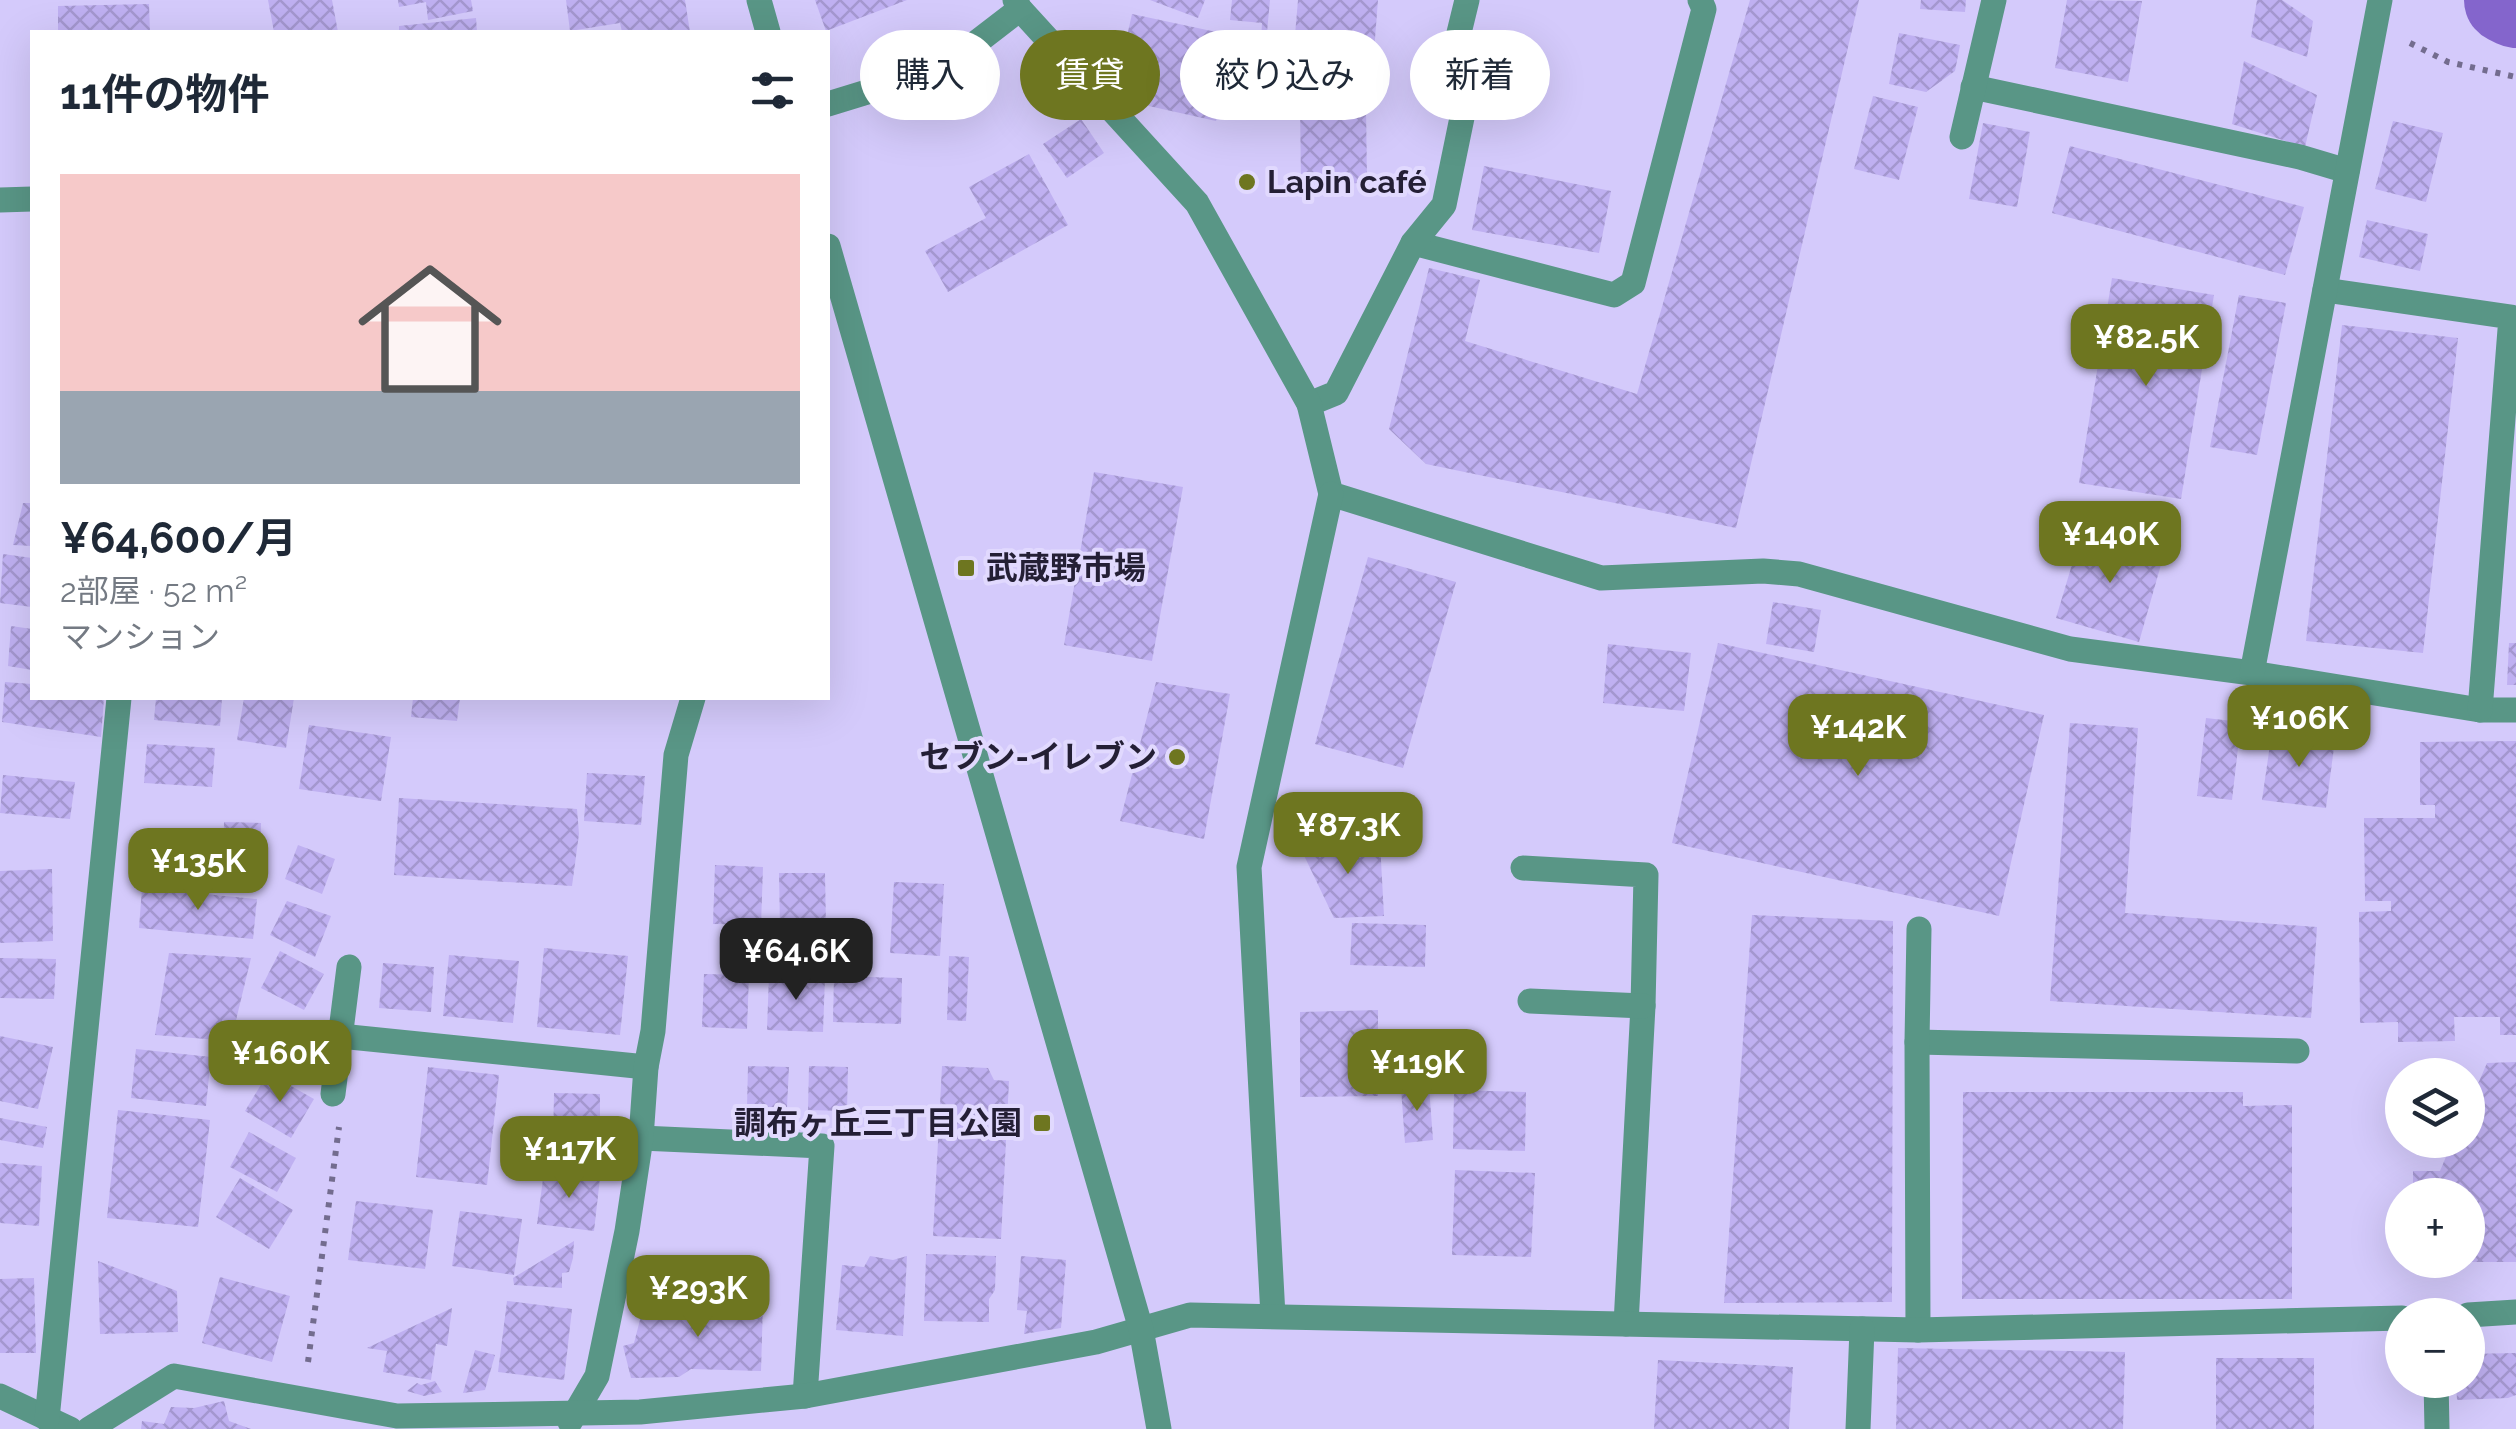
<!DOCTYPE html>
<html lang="ja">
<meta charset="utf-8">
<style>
body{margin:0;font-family:Raleway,"Noto Sans JP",sans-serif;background:#f6f6f7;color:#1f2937;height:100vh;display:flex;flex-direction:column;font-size:38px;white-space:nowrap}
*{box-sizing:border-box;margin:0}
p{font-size:32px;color:#747a83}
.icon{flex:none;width:55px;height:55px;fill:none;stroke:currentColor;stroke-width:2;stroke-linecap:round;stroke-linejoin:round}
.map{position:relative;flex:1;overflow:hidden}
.drawer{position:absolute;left:30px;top:30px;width:800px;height:670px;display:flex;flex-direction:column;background:#fff;border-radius:0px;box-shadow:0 10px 40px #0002}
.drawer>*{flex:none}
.guide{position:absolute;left:860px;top:30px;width:950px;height:90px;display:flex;gap:20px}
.controls{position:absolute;left:2385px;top:1058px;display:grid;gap:20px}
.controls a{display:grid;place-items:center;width:100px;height:100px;border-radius:50%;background:#fff;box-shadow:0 10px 40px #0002;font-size:50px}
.price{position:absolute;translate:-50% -85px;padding:0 22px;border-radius:20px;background:#6e7620;color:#fff;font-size:32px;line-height:65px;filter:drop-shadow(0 2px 5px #0008)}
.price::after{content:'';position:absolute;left:50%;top:60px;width:30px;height:22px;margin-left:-15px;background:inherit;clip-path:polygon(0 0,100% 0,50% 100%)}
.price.active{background:#222;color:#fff}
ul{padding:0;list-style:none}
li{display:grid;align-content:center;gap:20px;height:530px;padding:0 30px}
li+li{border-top:2px solid #e0e1e3}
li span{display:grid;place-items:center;height:310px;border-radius:0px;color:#555}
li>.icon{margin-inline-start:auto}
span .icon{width:180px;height:180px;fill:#fffc;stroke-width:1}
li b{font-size:42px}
h2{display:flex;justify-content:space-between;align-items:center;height:120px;padding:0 30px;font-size:42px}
.pill{padding:0 35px;border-radius:45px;background:#fff;box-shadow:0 10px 40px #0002;font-size:35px;line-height:90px}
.pill.active{background:#6e7620;color:#fff}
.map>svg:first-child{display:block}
</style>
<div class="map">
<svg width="2516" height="1429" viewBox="0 0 2516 1429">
<defs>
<pattern id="building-cross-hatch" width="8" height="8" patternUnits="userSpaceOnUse" patternTransform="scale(2.5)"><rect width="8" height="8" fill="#bfb0f1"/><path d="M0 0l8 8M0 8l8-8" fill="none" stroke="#a497cf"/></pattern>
</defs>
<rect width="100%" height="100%" fill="#d4cafb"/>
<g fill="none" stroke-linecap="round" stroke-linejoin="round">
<path stroke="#8465cc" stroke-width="88" d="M2508,0l8,4"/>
</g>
<g fill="url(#building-cross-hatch)">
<path d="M268,0h64l6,32h-64z"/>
<path d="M398,0h73l2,11 -45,9 -2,-18 -27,5z"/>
<path d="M566,0h119l5,32h-68l-2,-9 -50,8z"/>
<path d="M815,0h92l-81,31z"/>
<path d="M1150,0h55l-7,18z"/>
<path d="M1232,0h38l-4,43 -5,-1 1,-19 -32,-3z"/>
<path d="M1298,0h80l-5,64 -80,-5z"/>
<path d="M1750,0h109l-123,528 -310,-64 -37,-35 40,-161 51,12 -15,61 172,53z"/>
<path d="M1921,0h45l-1,12 -45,-3z"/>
<path d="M2067,0l75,1 -14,81 -73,-14z"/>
<path d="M2257,0h25l31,21 -6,36 -56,-20z"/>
<path d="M149,4l1,28h-92v-26z"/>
<path d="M1132,14l103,22 -19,85 -103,-23z"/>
<path d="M476,18l1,14h-78v-6z"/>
<path d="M1899,33l61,12 -5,26 -29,21 -37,-8z"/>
<path d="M2244,61l73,34 -12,52 -73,-23z"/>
<path d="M1873,96l45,11 -19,73 -45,-11z"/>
<path d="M1366,105l1,78 -66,1 -1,-78z"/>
<path d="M1081,119l23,34 -37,25 -24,-34z"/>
<path d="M2393,121l50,12 -17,69 -51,-13z"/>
<path d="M1983,123l47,9 -13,75 -48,-8z"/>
<path d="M2070,146l234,61 -19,68 -233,-62z"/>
<path d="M1029,154l39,71 -120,67 -23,-41 61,-33 -17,-31z"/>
<path d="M1484,166l127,25 -12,62 -127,-23z"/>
<path d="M2367,220l61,14 -8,37 -61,-14z"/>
<path d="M2112,278l102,17 -33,204 -102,-16z"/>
<path d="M2239,295l47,8 -29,152 -47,-8z"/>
<path d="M2342,325l116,13 -35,315 -117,-12z"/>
<path d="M1094,472l89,15 -31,174 -88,-16z"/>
<path d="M23,503h9v43l-19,-1z"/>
<path d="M2082,531l82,23 -25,88 -83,-24z"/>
<path d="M3,554l29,4v49l-32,-4z"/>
<path d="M1368,557l88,25 -53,186 -88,-24z"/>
<path d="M1773,602l48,8 -7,42 -48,-8z"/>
<path d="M11,626l21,3v41l-24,-4z"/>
<path d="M1718,643l326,72 -45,201 -327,-73z"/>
<path d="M2509,643h7v42h-9z"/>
<path d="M1608,644l83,9 -7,58 -81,-8z"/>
<path d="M5,682l27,2v14h72l-3,39 -99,-15z"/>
<path d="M1156,682l74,12 -26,145 -84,-18z"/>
<path d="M156,698h66l-2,28 -66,-6z"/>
<path d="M244,698h50l-8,50 -49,-8z"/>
<path d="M413,698h47l-3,23 -46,-4z"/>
<path d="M2206,718l35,4 -9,78 -35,-4z"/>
<path d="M2070,723l68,5 -13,185 192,14 -6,91 -261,-17z"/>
<path d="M309,725l82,12 -10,64 -82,-12z"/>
<path d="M2272,731l63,9 -9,68 -64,-8z"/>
<path d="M2516,741v294h-16v-18h-46l1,24 -57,1v-20l-38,1 -1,-111 32,-1v-10h-26l-1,-83h71v-13h-15v-63z"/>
<path d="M147,744l68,4 -3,39 -68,-4z"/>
<path d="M587,773l58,3 -4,49 -57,-4z"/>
<path d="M3,775l72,7 -5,37 -70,-6z"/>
<path d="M399,798l178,11 2,25 -7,52 -178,-11z"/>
<path d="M224,822l37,1 -1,58 -37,-1z"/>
<path d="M151,828l42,9 -8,40 -43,-10z"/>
<path d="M1380,842l4,74 -50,2 -35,-73z"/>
<path d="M298,845l37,14 -13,35 -37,-15z"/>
<path d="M715,865l48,2 -2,58 -48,-1z"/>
<path d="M52,869l1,72 -53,2v-72z"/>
<path d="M779,873h46l1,55h-46z"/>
<path d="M894,882l50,2 -4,72 -50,-3z"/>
<path d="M142,888l115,11 -4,40 -114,-11z"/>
<path d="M287,901l44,15 -16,41 -45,-22z"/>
<path d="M1752,915l141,6 -1,381 -168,1z"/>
<path d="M1352,923l74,2 -1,42 -75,-2z"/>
<path d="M544,948l84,8 -8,79 -83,-8z"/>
<path d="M280,951l44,23 -20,36 -43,-22z"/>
<path d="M169,953l82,5 -20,83 -76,-6z"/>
<path d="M449,955l70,6 -6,62 -70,-7z"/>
<path d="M949,956l20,1 -3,64 -19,-1z"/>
<path d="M0,958l56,1 -2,40 -54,-1z"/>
<path d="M383,963l51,4 -3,45 -52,-4z"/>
<path d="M704,974l45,1 -2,54 -45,-2z"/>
<path d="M769,975l56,2 -2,55 -56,-2z"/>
<path d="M834,976l68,2 -1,46 -68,-2z"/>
<path d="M1378,1010v86l-78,1v-85z"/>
<path d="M0,1036l53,11 -15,62 -38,-8z"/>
<path d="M136,1049l75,8 -5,49 -75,-8z"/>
<path d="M2516,1062v200h-48v-67h-55v-24h27l13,-31h15v-33l19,-44z"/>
<path d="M748,1066l41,1 -2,40h-40z"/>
<path d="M809,1066l39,1 -1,44 -39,-1z"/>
<path d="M942,1066l46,2 6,12 15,1 -8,158 -68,-3z"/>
<path d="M428,1067l71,8 -12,110 -71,-8z"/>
<path d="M268,1073l46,26 -23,39 -46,-27z"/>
<path d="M1429,1086l4,54 -28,3 -4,-55z"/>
<path d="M1454,1090l72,2 -1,59 -72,-2z"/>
<path d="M1963,1092h280v14l49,-1v194h-330z"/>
<path d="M554,1093l46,1v53l-47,-1z"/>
<path d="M118,1110l92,10 -12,107 -91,-9z"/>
<path d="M0,1118l47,9 -4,21 -43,-8z"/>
<path d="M249,1132l47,26 -19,34 -47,-25z"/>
<path d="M0,1163l42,3 -3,60 -39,-3z"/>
<path d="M1455,1170l80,3 -4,84 -79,-2z"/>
<path d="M544,1171l56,7 -6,53 -57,-7z"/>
<path d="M240,1178l53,32 -24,39 -53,-32z"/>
<path d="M356,1201l77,9 -8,59 -77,-9z"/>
<path d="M460,1211l62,8 -8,56 -62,-9z"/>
<path d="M574,1241l-1,17 -4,14 -7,1v15l-48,-3 -1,-7z"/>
<path d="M926,1254l70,2 -1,34 -6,9v23l-65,-1z"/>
<path d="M870,1256l23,4 14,-4 -4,80 -67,-6 6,-65 22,2z"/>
<path d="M1021,1256l45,4 -5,68 -37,6 3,-23 -10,-1z"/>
<path d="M98,1261l79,30 1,41 -78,2z"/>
<path d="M220,1277l70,19 -18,66 -70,-19z"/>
<path d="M34,1278l2,75h-36v-74z"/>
<path d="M507,1301l65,8 -8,71 -66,-8z"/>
<path d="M676,1301l87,2 -2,68 -70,-2 -12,8 -48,1 -8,-32 11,-3 7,-27h26z"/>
<path d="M452,1308l-5,38 -11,-2 -5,36 -48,-8 4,-21 -20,-3z"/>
<path d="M1898,1348l227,4 -2,77h-227z"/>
<path d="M475,1350l20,5 -10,35 -22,3z"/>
<path d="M2516,1353v42l-8,3 -51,2 -1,-20h12v-26z"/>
<rect x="2216" y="1358" width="98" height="71"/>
<path d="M1658,1360l135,7 -4,62h-135z"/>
<path d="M435,1381l7,11 -18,4 -17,-5 10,-8 4,2z"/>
<path d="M224,1401l5,20 22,8h-110l1,-8 22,3 7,-17 23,1z"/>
</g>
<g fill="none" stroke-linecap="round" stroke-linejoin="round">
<g stroke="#736c8e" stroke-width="6" stroke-dasharray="5 8" stroke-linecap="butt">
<path d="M2410,43l38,19 68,15"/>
<path d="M308,1362l31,-235"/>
</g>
<g stroke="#599686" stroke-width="25">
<path d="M1413,243l201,52 19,-12 71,-274 -4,-9"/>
<path d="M1309,404l27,-11 77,-150 31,-38 27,-131 -14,-33 10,-41"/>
<path d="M1523,868l123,7 -3,131 -17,318"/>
<path d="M1530,1001l113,5"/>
<path d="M340,1036l306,31"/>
<path d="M1917,1042l380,9"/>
<path d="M333,1094l16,-127"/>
<path d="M641,1138l181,8 -17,250"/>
</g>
<g stroke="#599686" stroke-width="25">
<path d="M1015,0l5,9 177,194 112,201 22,90 270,84 162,-7 36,3 271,75 182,24 228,37h36"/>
<path d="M1973,87l327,70 47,14"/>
<path d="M828,104l114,-35 78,-60"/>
<path d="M1962,137l32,-137"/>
<path d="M0,200l32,-1"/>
<path d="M2325,290l186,27 -31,393"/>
<path d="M2252,673l128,-673"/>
<path d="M2468,1315l48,-3"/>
<path d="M1273,1316l-24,-449 82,-373"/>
<path d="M1918,1330l-1,-288 2,-113"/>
<path d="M2436,1380l1,49"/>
<path d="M0,1396l70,33"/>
<path d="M47,1419l72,-721"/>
<path d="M570,1422l27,-46 30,-145 14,-93 5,-71 7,-36 23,-276 17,-57"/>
<path d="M89,1429l85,-53 223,40 243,-4 165,-16 291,-54 94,-27 728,15 484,-12"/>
<path d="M1858,1429l4,-100"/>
</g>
<g stroke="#599686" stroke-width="25">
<path d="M759,0l9,32"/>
<path d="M828,246l313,1083 18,100"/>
</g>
</g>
<g fill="#6e7620" stroke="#e1d9fe" stroke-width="4">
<circle cx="1247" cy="182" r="10"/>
<rect x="956" y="558" width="20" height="20" rx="5"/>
<circle cx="1177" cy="757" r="10"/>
<rect x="1032" y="1113" width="20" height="20" rx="5"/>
</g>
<g text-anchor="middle" stroke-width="8" stroke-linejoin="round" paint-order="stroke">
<g font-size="32" font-weight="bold" fill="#241f35" stroke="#e1d9fe" text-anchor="start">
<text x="1267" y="193">Lapin café</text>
<text x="986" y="579">武蔵野市場</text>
<text x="1157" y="768" text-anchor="end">セブン-イレブン</text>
<text x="1022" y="1134" text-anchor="end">調布ヶ丘三丁目公園</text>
</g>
</g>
</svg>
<div class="controls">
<a><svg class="icon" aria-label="layers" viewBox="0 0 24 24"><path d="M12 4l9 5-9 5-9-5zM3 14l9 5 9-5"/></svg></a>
<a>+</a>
<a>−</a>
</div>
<b class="price" style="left:2146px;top:389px">¥82.5K</b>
<b class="price" style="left:2110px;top:586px">¥140K</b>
<b class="price" style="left:2299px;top:770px">¥106K</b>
<b class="price" style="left:1858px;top:779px">¥142K</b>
<b class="price" style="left:1348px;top:877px">¥87.3K</b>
<b class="price" style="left:198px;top:913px">¥135K</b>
<b class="price active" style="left:796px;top:1003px">¥64.6K</b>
<b class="price" style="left:280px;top:1105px">¥160K</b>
<b class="price" style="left:1417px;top:1114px">¥119K</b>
<b class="price" style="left:569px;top:1201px">¥117K</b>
<b class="price" style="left:698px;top:1340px">¥293K</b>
<div class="guide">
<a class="pill">購入</a>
<a class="pill active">賃貸</a>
<a class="pill">絞り込み</a>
<a class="pill">新着</a>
</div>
<section class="drawer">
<h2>11件の物件<svg class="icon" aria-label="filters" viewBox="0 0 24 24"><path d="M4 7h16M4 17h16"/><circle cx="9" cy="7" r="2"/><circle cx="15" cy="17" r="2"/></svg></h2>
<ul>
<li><span style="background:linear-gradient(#f6c9c9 70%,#9aa5b1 0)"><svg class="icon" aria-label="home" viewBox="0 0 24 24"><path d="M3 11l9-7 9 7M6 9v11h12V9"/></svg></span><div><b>¥64,600/月</b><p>2部屋 · 52 m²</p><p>マンション</p></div></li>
</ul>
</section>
</div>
